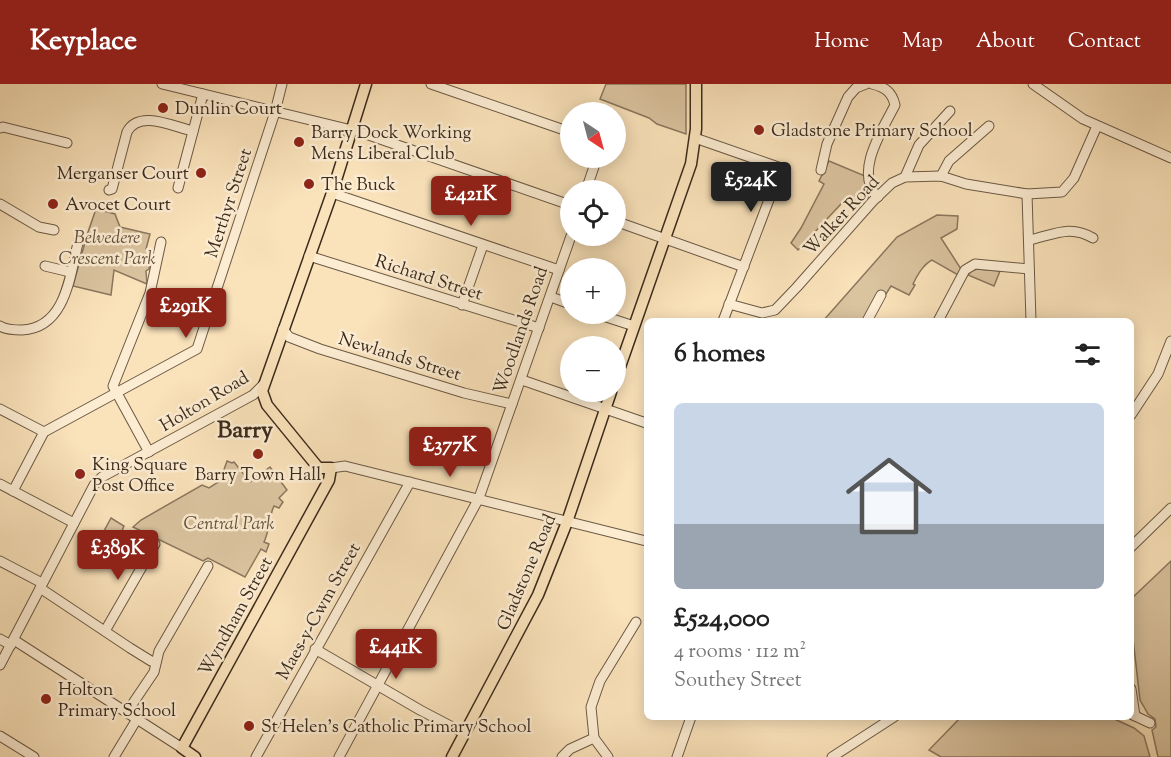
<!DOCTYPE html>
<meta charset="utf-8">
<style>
body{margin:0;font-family:"Sorts Mill Goudy",serif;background:#f2f2f2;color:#222;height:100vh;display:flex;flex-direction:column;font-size:22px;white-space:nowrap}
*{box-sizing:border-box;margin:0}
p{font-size:20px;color:#767676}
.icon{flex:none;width:33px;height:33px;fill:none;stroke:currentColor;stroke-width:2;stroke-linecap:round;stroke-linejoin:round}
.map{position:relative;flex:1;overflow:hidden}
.panel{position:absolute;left:644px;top:234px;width:490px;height:402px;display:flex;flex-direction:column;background:#fff;border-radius:9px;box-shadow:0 3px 15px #0003}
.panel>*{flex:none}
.needle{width:39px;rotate:144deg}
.controls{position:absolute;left:560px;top:18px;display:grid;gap:12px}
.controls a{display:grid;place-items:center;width:66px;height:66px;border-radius:50%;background:#fff;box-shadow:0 3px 15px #0003;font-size:30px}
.price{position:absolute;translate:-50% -51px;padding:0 14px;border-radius:6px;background:#8f2418;color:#fff;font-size:20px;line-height:39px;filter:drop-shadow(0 2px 3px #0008)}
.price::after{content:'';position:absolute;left:50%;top:36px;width:18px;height:14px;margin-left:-9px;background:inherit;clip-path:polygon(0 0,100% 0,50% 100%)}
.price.current{background:#222;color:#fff}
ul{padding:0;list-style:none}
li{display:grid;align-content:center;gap:12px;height:318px;padding:0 30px}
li+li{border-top:2px solid #e0e0e0}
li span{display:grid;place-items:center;height:186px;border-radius:9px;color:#555}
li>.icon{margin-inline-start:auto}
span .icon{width:108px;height:108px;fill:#fffc;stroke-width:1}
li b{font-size:26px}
h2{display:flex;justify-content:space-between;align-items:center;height:72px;padding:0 30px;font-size:26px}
header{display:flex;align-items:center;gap:36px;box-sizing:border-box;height:84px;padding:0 30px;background:#8f2418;color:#fff}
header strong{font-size:28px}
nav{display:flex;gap:33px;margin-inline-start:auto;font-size:21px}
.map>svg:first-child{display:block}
</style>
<header>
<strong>Keyplace</strong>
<nav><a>Home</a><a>Map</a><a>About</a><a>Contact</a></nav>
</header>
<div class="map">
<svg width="1171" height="673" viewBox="0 0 1171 673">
<rect width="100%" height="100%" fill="#fae2ba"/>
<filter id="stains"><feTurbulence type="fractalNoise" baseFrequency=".00333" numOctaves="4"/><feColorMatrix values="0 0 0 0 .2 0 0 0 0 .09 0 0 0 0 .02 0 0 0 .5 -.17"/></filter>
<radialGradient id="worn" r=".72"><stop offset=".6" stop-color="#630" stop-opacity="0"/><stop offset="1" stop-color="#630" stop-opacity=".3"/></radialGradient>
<g fill="#dac39f" stroke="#8a775e" stroke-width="1.5">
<path d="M606,0h80v50l-29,-10 -8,-6 -49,-19z"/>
<path d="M829,77l36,15 3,21 -1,3 -26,4 -43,46 -7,-7 10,-15 23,-44 -5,-3z"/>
<path d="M96,125l19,5 5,13 30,7 -4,15 5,3 -2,17 -3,2 1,13 -33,-14 -3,25 -38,-9 14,-51z"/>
<path d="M937,131l21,1 -1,13 -16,9 20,31 -3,6 -26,-15c-9,5 -14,14 -19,24l2,1 -6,10 -18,-9 -5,8 -6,-3 -14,30h-43l74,-84z"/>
<path d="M977,185l23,2 -6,15 -26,-11 3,-4z"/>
<path d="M227,377l5,2 2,-1 16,20 20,-15 17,23 -8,8 4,4 -4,6 -5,-2c-5,10 -4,23 -10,36l5,2 -3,8 -5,-3 -16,28 -37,-19 -5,3 -70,-34 8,-7 61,-35 7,3 11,-7z"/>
<path d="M111,434l13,8 -16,37 -17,-8z"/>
<path d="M1171,477v196h-13l-6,-27 4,-3 -1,-8 -7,-5 -8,-14 -9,-79v-22z"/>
<path d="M961,633h149l24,11 10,8 6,21h-209l-12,-7z"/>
</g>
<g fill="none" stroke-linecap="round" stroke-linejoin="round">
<defs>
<g id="minor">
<path d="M162,0l198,48 210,73"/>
<path d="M431,0l139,48"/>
<path d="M872,0c13,3 20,8 23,21 -12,24 -42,68 -17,92"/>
<path d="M1033,0l50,35 88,39"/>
<path d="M0,44l3,-1 64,16"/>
<path d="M695,54l86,30 -58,153"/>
<path d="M821,86l6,-26 21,-47 8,-9 10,-4"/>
<path d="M941,92l8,-15 40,-35"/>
<path d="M905,93l14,-32 31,-34"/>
<path d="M178,104l25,-94"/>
<path d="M109,106l3,-1 15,-57c12,-23 47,-5 66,-1"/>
<path d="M586,106l11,-32"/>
<path d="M332,109l227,77"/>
<path d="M1027,110l4,127"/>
<path d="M0,120l39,23 15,3"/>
<path d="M615,137l129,46"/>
<path d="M1029,156c24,-5 41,-16 64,-2"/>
<path d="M309,172l230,72"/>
<path d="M45,182l25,6"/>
<path d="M551,213l19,7"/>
<path d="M729,220l33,9 13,-3 22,-23 76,-86 19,-18 13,-6 36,-1 25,8 61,10 35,-2 12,-14 23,-52"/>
<path d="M462,221l21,-60"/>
<path d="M597,230l37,12"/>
<path d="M867,237l14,-26"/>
<path d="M938,237l27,-51 10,-6 54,5"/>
<path d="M0,242c6,4 15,4 22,4 45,-2 48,-57 57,-91"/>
<path d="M283,245l6,8 31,12 144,44 48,11"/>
<path d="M522,296l124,43"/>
<path d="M0,325l44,23"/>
<path d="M1131,331l27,-41 13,-33"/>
<path d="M149,368l-36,-66 37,-93 11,-51"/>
<path d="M331,384l14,-2 301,75"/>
<path d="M0,400l74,39"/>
<path d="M13,407l31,-59 153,-83 78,-237 7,-28"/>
<path d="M1131,463l40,-39"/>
<path d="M0,477l42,22"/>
<path d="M40,504l90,60 21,13 5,1"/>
<path d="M105,547l50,-87"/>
<path d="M0,555l11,6"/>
<path d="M14,556l168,108"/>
<path d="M315,565l105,61 44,23"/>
<path d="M0,581l94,-180 8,-8 151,-82 10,-10"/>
<path d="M1131,605l4,27"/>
<path d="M127,628l27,-40 5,-21 49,-85"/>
<path d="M1131,630l19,9"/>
<path d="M0,652l34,21"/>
<path d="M594,654l14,19"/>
<path d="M114,673l23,-38"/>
<path d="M256,673l154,-275"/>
<path d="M339,673l140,-259 92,-262"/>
<path d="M562,673l8,-8 24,-11 -3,-31 9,-26 36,-59"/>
<path d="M677,673l14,-40"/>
<path d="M832,673l62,-40"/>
</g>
<g id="major">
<path d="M615,297l76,-217 5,-35v-45"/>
<path d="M195,673l-13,-9 147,-268 2,-12h-12l-3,-3 -49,-60 -5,-14 70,-198 34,-109"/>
<path d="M452,673l86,-162 29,-73 44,-130"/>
</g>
</defs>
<use href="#minor" stroke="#6b5944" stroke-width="11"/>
<use href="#major" stroke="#3b2b1c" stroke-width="13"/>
<use href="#minor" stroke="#fcecd2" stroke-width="9"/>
<use href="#major" stroke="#fae2ba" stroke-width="10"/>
</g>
<g fill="#8f2418" stroke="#fcecd2" stroke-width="2">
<circle cx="163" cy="24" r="6"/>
<circle cx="759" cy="46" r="6"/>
<circle cx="299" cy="58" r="6"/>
<circle cx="201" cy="89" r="6"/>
<circle cx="309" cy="100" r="6"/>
<circle cx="53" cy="120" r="6"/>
<circle cx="258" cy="370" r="6"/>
<circle cx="80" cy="390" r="6"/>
<circle cx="46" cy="615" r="6"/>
<circle cx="249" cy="642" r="6"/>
</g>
<g text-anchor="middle" stroke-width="5" stroke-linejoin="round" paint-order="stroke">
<g font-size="18" fill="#3b2b1c" stroke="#fcecd2" text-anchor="start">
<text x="175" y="30">Dunlin Court</text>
<text x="771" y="52">Gladstone Primary School</text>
<text x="311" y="54">Barry Dock Working<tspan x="311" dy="21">Mens Liberal Club</tspan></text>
<text x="189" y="95" text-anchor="end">Merganser Court</text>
<text x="321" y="106">The Buck</text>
<text x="65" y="126">Avocet Court</text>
<text x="92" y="386">King Square<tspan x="92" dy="21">Post Office</tspan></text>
<text x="258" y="396" text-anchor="middle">Barry Town Hall</text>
<text x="58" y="611">Holton<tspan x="58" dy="21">Primary School</tspan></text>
<text x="261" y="648">St Helen's Catholic Primary School</text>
</g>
<g font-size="18" fill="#3b2b1c" stroke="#fcecd2">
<text transform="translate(228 119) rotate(-72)" y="6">Merthyr Street</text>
<text transform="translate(841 131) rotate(-47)" y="6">Walker Road</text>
<text transform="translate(429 193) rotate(18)" y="6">Richard Street</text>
<text transform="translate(520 246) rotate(-71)" y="6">Woodlands Road</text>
<text transform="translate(400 272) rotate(17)" y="6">Newlands Street</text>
<text transform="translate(204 317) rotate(-31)" y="6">Holton Road</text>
<text transform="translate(526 488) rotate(-67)" y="6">Gladstone Road</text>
<text transform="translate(318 527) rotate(-61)" y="6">Maes-y-Cwm Street</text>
<text transform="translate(235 532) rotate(-61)" y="6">Wyndham Street</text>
</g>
<g font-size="18" font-style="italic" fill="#63513d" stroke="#fcecd2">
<text x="107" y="159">Belvedere<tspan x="107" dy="21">Crescent Park</tspan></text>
<text x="229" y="445">Central Park</text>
</g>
<g font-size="24" font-weight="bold" fill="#3b2b1c" stroke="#fcecd2">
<text x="245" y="353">Barry</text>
</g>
</g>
<rect width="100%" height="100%" filter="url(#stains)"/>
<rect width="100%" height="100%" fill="url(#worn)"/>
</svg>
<div class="controls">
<a><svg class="needle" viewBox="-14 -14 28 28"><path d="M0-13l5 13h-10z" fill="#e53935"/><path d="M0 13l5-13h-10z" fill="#767676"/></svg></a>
<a><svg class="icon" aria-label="locate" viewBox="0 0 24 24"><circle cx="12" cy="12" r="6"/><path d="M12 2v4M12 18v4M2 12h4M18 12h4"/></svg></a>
<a>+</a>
<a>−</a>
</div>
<b class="price current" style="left:751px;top:129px">£524K</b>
<b class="price" style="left:471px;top:143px">£421K</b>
<b class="price" style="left:186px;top:255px">£291K</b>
<b class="price" style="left:450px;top:394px">£377K</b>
<b class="price" style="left:118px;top:497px">£389K</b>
<b class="price" style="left:396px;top:596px">£441K</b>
<section class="panel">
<h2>6 homes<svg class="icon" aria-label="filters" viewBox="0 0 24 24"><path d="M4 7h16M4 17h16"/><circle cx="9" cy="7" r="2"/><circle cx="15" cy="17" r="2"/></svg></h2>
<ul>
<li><span style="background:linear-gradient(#c9d6e8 65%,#9aa5b1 0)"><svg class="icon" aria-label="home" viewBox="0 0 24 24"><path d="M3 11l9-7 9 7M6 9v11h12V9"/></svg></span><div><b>£524,000</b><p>4 rooms · 112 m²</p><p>Southey Street</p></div></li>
</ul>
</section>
</div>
